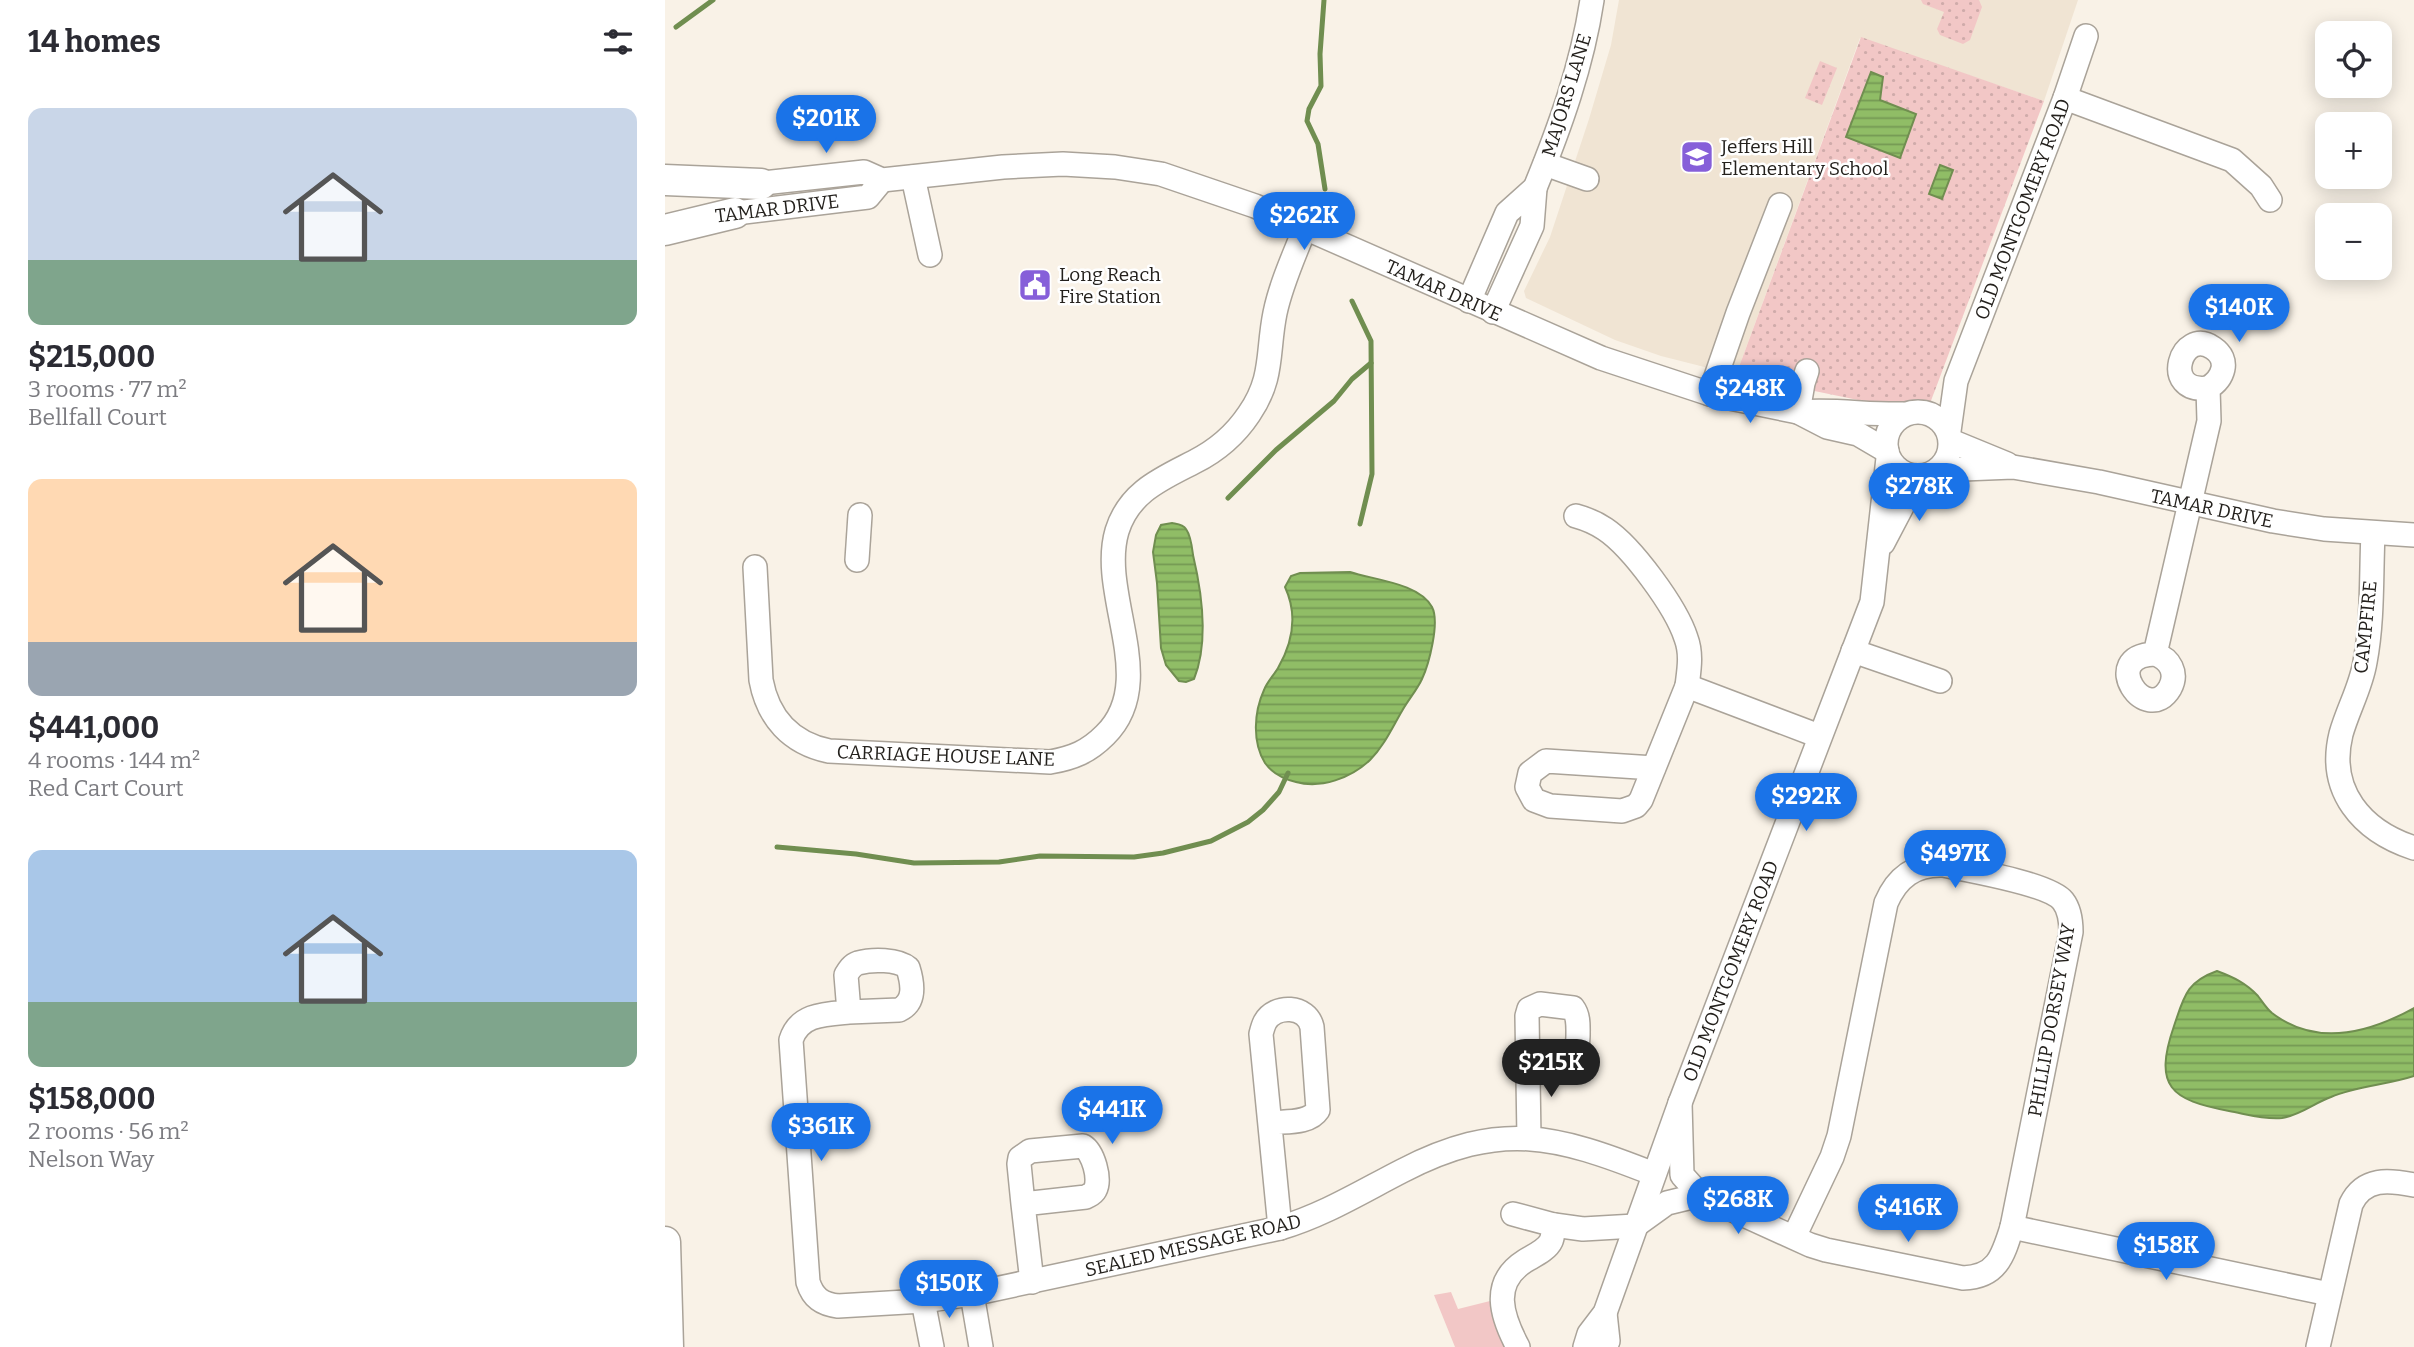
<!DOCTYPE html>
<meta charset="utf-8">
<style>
body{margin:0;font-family:Bitter,serif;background:#f7f7f7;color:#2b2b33;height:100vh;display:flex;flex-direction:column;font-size:26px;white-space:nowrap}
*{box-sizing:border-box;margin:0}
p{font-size:23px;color:#7c7c81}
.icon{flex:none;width:38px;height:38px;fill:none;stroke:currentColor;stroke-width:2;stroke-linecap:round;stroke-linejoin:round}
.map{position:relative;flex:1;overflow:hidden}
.drawer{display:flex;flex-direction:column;background:#fff;width:665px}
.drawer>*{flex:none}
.tools{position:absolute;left:1650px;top:21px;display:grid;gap:14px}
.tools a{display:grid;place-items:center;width:77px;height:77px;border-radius:14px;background:#fff;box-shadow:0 4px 18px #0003;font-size:35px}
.price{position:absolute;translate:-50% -60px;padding:0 16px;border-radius:24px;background:#1a73e8;color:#fff;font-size:23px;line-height:46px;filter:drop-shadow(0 2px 4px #0008)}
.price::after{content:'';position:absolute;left:50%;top:42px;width:21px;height:16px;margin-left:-10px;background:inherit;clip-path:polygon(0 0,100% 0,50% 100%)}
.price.on{background:#222;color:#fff}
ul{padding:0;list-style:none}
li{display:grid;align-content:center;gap:14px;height:371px;padding:0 28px}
li span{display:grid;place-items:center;height:217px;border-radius:14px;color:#555}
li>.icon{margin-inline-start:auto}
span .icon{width:126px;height:126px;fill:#fffc;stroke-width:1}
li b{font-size:30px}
h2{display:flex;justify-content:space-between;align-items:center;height:84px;padding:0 28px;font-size:30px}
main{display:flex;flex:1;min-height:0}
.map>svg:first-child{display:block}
</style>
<main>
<section class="drawer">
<h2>14 homes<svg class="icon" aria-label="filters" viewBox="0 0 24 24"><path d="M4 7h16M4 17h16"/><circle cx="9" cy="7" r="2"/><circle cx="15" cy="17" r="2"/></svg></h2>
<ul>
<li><span style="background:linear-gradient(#c9d6e8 70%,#7fa58c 0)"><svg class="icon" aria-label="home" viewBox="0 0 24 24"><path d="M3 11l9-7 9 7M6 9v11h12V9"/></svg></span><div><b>$215,000</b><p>3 rooms · 77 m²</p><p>Bellfall Court</p></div></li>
<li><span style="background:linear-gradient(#ffd9b3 75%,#9aa5b1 0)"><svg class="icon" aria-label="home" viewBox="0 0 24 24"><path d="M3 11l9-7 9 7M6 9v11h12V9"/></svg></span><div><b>$441,000</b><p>4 rooms · 144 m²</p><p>Red Cart Court</p></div></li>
<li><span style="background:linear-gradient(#a9c7e8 70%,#7fa58c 0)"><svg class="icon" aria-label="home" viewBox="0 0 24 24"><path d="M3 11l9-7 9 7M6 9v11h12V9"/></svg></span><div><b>$158,000</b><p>2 rooms · 56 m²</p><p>Nelson Way</p></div></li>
</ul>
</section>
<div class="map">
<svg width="1749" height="1347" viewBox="0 0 1749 1347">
<defs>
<pattern id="park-dots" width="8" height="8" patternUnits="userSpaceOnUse" patternTransform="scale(1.75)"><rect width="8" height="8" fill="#f2c7c6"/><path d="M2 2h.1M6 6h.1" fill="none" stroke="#cfabaa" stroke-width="1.8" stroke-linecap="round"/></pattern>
<pattern id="water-rules" width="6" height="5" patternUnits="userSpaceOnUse" patternTransform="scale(1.75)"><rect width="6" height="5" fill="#90bd66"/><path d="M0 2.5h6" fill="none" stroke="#759953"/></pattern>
</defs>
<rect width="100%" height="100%" fill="#f9f2e7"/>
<path fill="#f0e4d3" d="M954,0h459l-34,101 -184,-63 -124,337 -75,-19 -46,-16 -89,-42 -2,-7 26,-54 39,-118 22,-74z"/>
<path fill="#f2c7c6" d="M786,1292l7,17 36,-9 20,47h-59l-21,-52z"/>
<g fill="url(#park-dots)">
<path d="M1256,0h58l3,7 -12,33 -7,4 -23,-9 -3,-6 7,-17 -21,-8z"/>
<path d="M1196,37l183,64 -118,313 -190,-39z"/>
<path d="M1155,61l17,7 -15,37 -17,-7z"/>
</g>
<g fill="url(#water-rules)" stroke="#708e50" stroke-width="2">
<path d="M1206,72l12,5 -3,23 36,14 -16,44 -54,-21z"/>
<path d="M1275,165l13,5 -11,29 -13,-5z"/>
<path d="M507,523c5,1 11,1 14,6 5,7 6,18 7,26 9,38 16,87 1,124l-8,3 -7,-1 -13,-16 -5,-17 -4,-65 -4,-31 3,-17 5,-10z"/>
<path d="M685,572c24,8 69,11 82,35 8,15 -3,57 -10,72 -5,11 -14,21 -20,32 -10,17 -18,35 -32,49 -19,18 -49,29 -74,22 -12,-3 -24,-9 -31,-19 -13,-21 -11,-51 -1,-73 3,-8 10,-15 14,-22 15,-26 20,-53 7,-81l6,-11 9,-3z"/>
<path d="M1552,971c16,6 29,12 41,25 4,5 8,12 14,17 44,34 97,20 142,-5v68c-27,9 -57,10 -83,21 -17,6 -30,18 -49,21 -17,2 -36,-4 -53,-7 -58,-11 -76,-24 -55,-85 10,-29 12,-44 43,-55z"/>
</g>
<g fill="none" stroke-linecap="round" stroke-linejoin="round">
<g stroke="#708e50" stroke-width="5">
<path d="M659,0l-4,54 1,32 -12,23 -2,12 11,23 7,45"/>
<path d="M11,27l37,-27"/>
<path d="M687,301l19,40 1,133 -12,50"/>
<path d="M563,498l48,-48 58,-49 18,-22 19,-16"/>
<path d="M112,847l79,7 58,9 85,-1 41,-6 94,1 29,-4 48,-12 37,-19 15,-12 16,-18 9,-19"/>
</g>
<defs>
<g id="minor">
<path d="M1400,98l167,62 29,26 9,14"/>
<path d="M880,164l42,15"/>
<path d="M248,177l17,78"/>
<path d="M80,185l119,-13 18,8 121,-13 60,-3 52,3 46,7 94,32 346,152 109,36 88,18 29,15 31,7 29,17"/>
<path d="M870,188c25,-61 47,-122 57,-188"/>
<path d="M54,215l149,-18 14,-17"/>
<path d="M804,301l38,-88 28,-25 -3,38 -39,86"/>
<path d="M1045,394l28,-81 42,-108"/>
<circle cx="1253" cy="444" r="32"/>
<path d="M1133,412l5,-29 4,-12"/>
<path d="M1134,412c35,-3 69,3 104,2"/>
<path d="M1284,431l7,-50 109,-283 21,-62"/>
<path d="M1286,441l56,23"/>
<path d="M1273,470l75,-3 86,15 174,39 51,8 90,6"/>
<path d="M911,516c11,3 20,7 29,13 27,18 71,78 81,109 6,16 3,32 1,48"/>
<path d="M1708,533c-2,43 0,87 -8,129 -4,25 -17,47 -24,72 -14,57 21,97 73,114"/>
<path d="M1218,543l22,-42 23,-26"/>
<path d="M192,560l3,-45"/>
<path d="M90,567l6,113c7,38 30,63 68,71l221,11c23,-4 38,-10 55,-27 55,-54 -7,-140 12,-204 12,-39 44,-52 77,-69 22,-11 41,-27 55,-48 25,-36 18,-62 26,-101 6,-29 19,-57 30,-85"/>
<path d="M1188,651l87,30"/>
<path d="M1490,654c15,5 23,19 15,34 -23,40 -73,-32 -15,-34l54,-233 -1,-33c15,-9 23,-28 5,-40 -32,-22 -53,46 -5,40"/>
<path d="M989,768l-108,-7 -16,12 -3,14 7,13 16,6 72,5 14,-5 5,-6 46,-114 132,50"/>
<path d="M184,1012l50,-2c17,-8 14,-26 9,-42 -10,-9 -36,-9 -50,-5 -6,2 -9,7 -12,12l3,37c-24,2 -50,2 -58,28l17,242c5,16 14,22 30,24l85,-5 49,-7 308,-66c44,-13 81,-36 122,-57 99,-51 153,-36 252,3"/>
<path d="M864,1061c29,1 48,12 49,-25 0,-10 1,-20 -5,-28l-33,-4 -11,5 -2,7 2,122"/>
<path d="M1015,1103l2,72 18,20 110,50 16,5 137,28c34,-1 40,-22 49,-51l59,-295c0,-11 -1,-22 -8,-31 -13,-17 -95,-31 -120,-36 -28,-1 -46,12 -57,38l-47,233 -7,21 -38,80"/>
<path d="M605,1123c15,-2 39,1 48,-13l-6,-83c-5,-22 -37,-23 -47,-5 -2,4 -3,8 -4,12l19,194"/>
<path d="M358,1204l-4,-40 1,-6 10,-7 53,-5c10,6 18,33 12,44 -2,4 -6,5 -9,7l-63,7 9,78"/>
<path d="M848,1214l41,11c-1,5 -1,12 -3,16 -4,9 -18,15 -26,20 -35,22 -23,56 -7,86"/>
<path d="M889,1225l29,4 52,-3"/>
<path d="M970,1226l32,-23 33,-8"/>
<path d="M1347,1227l317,67"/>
<path d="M307,1294l9,53"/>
<path d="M258,1301l9,46"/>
<path d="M940,1313l3,28 -3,6"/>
<path d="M920,1347l4,-13 16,-21 75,-210 192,-501 16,-144"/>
<path d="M1653,1347l33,-143c13,-27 38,-24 63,-19"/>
</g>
<g id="major">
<path d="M0,180l96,4"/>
<path d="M0,230l70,-17"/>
<path d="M0,1242l3,105"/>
</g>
</defs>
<use href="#minor" stroke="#aaa399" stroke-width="26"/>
<use href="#major" stroke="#aaa399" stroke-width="33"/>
<use href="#minor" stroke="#fff" stroke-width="23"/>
<use href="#major" stroke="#fff" stroke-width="30"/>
</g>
<defs>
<symbol id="school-square" viewBox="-11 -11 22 22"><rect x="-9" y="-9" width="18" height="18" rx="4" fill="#865fd9" stroke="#fff"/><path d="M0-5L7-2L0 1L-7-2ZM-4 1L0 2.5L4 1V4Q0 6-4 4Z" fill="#fff"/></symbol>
<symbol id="civic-square" viewBox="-11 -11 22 22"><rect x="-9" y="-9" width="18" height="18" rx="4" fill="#865fd9" stroke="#fff"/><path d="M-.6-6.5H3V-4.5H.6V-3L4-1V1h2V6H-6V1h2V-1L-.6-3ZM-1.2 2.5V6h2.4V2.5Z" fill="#fff"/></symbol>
</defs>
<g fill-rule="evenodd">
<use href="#school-square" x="1013" y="138" width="38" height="38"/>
<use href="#civic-square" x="351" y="266" width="38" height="38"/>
</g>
<g text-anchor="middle" stroke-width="5" stroke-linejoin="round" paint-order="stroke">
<g font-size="19" fill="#24211d" stroke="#fff">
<text transform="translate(901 95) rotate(-73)" y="7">MAJORS LANE</text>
<text transform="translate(112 208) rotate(-7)" y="7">TAMAR DRIVE</text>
<text transform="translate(1357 209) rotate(-69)" y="7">OLD MONTGOMERY ROAD</text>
<text transform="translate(779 290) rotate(24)" y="7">TAMAR DRIVE</text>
<text transform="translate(1547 508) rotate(12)" y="7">TAMAR DRIVE</text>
<text transform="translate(1700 627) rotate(-84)" y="7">CAMPFIRE</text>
<text transform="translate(281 755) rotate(2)" y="7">CARRIAGE HOUSE LANE</text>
<text transform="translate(1065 971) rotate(-69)" y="7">OLD MONTGOMERY ROAD</text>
<text transform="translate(1386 1020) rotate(-80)" y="7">PHILLIP DORSEY WAY</text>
<text transform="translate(528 1245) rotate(-13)" y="7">SEALED MESSAGE ROAD</text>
</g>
<g font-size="19" fill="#24211d" stroke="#fff" text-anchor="start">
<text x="1056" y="153">Jeffers Hill<tspan x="1056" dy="22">Elementary School</tspan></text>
<text x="394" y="281">Long Reach<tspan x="394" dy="22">Fire Station</tspan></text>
</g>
</g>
</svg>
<div class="tools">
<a><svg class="icon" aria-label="locate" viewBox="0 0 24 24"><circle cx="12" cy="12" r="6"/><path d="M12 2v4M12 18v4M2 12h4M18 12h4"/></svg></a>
<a>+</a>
<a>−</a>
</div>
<b class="price" style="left:161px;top:155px">$201K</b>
<b class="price" style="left:639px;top:252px">$262K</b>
<b class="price" style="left:1574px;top:344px">$140K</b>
<b class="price" style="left:1085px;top:425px">$248K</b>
<b class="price" style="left:1254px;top:523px">$278K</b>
<b class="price" style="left:1141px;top:833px">$292K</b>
<b class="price" style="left:1290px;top:890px">$497K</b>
<b class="price on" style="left:886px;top:1099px">$215K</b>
<b class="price" style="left:447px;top:1146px">$441K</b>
<b class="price" style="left:156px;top:1163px">$361K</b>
<b class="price" style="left:1073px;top:1236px">$268K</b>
<b class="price" style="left:1243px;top:1244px">$416K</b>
<b class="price" style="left:1501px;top:1282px">$158K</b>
<b class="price" style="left:284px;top:1320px">$150K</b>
</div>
</main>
